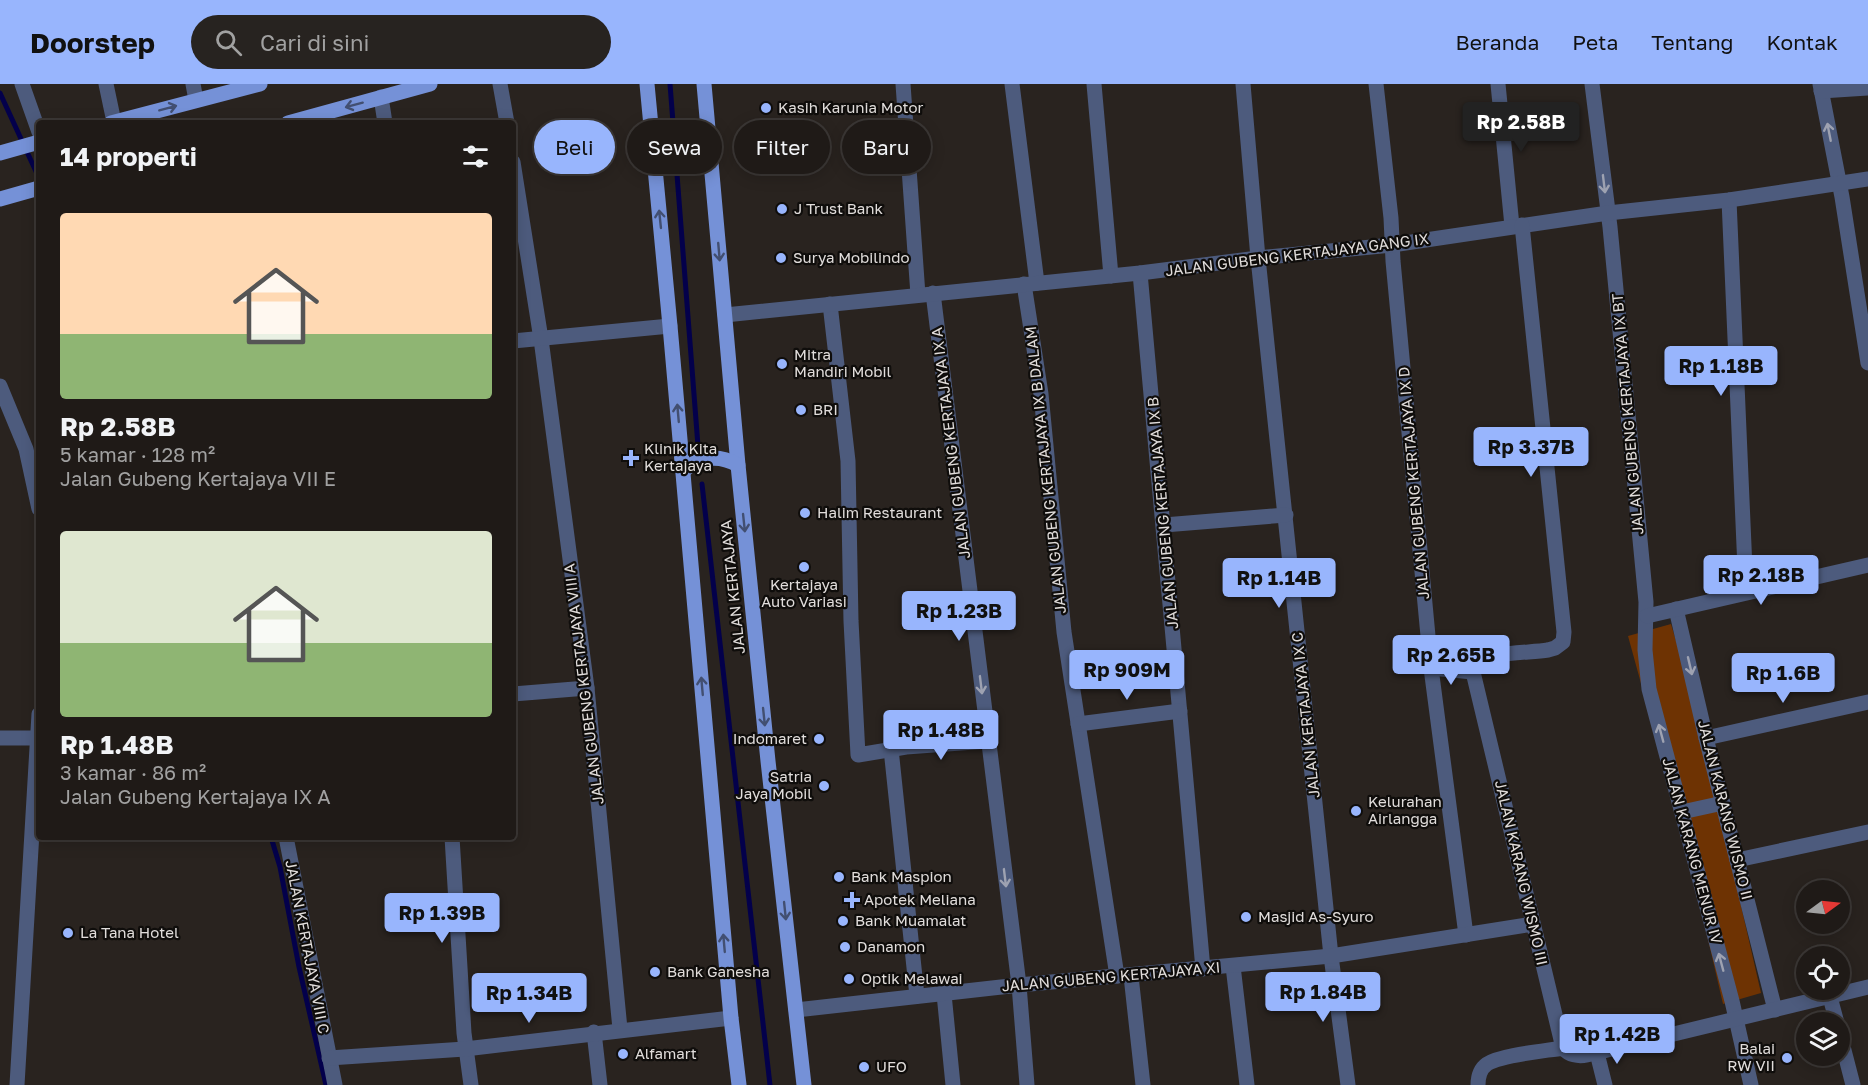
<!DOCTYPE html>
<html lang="id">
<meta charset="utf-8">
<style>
body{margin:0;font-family:"Golos Text",sans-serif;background:#272320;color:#f1f3f6;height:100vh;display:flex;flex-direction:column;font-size:22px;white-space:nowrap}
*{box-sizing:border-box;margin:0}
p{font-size:20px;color:#a1a1a1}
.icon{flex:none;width:33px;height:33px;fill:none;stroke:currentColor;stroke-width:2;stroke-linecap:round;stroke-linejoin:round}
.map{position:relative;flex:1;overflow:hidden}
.panel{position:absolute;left:36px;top:36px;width:480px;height:720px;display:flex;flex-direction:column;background:#1f1a17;border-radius:6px;box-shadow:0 3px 15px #0003,0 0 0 2px #3c3836}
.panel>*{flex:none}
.hud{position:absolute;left:534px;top:36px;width:570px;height:54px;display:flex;gap:12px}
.needle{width:39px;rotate:75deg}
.buttons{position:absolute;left:1796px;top:796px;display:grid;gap:12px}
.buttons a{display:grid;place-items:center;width:54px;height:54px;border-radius:50%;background:#1f1a17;box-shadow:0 3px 15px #0003,0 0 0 2px #3c3836;font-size:30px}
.price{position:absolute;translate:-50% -51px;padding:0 14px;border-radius:6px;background:#98b5fd;color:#111;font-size:20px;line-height:39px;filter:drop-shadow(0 2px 3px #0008)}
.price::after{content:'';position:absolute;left:50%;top:36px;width:18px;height:14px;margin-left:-9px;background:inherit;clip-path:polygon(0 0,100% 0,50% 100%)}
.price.current{background:#222;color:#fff}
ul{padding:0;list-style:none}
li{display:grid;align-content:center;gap:12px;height:318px;padding:0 24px}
li span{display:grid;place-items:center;height:186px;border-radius:6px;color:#555}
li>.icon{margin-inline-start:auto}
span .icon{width:108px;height:108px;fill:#fffc;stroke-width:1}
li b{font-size:26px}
h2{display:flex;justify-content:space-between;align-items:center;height:72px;padding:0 24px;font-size:26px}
.tag{padding:0 21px;border-radius:27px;background:#1f1a17;box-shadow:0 3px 15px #0003,0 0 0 2px #3c3836;font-size:21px;line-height:54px}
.tag.current{background:#98b5fd;color:#111}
header{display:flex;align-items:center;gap:36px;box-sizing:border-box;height:84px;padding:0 30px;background:#98b5fd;color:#111}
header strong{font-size:28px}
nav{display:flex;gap:33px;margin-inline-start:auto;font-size:21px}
.search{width:420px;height:54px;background:#272320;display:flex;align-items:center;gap:15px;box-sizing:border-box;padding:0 21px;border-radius:33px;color:#a1a1a1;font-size:22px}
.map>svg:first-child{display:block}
</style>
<header>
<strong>Doorstep</strong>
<div class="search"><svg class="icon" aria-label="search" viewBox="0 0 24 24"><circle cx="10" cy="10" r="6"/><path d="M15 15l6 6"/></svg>Cari di sini</div>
<nav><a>Beranda</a><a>Peta</a><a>Tentang</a><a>Kontak</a></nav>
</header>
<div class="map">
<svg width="1868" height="1001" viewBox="0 0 1868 1001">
<rect width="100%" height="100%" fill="#29231f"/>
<path fill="#6e3303" d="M1671,540l23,77 67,292 -38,11 -33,-142 -62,-226z"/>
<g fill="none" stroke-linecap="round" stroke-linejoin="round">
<g stroke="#03004b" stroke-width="5">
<path d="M670,0l28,362"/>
<path d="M0,9l39,85"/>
<path d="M702,400l68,601"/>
<path d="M271,753l9,30 19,100 27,118"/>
</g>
<g stroke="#4d5b7d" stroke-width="15">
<path d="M22,0l17,48"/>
<path d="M106,0l8,38"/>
<path d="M193,0l3,16"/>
<path d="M500,0l7,39"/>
<path d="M903,0l15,211"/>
<path d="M1012,0l25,199"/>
<path d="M1094,0l17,192"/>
<path d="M1243,0l15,174 73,698 17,129"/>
<path d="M1376,0l15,134 2,43 38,407 35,267"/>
<path d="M1498,0l14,142"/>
<path d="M1592,0l18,143 36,375 -1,48 4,39 83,312 19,84"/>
<path d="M1820,0l22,113 26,166"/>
<path d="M1821,7l47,-3"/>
<path d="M381,13l4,26"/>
<path d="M513,78l28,177 46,349 33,341"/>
<path d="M1729,116l17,392"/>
<path d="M1140,189l63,696"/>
<path d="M1024,200l17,110 23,238 53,344"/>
<path d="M933,209l86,692 8,100"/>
<path d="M830,220l18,157 3,160 7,134 48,-8 82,-6"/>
<path d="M725,231l415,-42 118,-15 134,-13 216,-32 121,-13 139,-21"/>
<path d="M513,257l157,-15"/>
<path d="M0,302l26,63 13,60"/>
<path d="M1164,441l122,-10"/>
<path d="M1676,525l30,129 69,272"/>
<path d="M1647,532l221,-51"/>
<path d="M1431,584l42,4"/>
<path d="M1473,588l90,376c6,7 15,9 24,7l281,-68"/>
<path d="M1473,588c14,-23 52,-18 75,-22l7,-2 8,-6 1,-10 -42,-407"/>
<path d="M513,610l74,-6"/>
<path d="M1078,640l102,-13"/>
<path d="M0,654h38"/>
<path d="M1706,654l162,-36"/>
<path d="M891,665l26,247"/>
<path d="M1682,728l41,-9"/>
<path d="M286,753l49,248"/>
<path d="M452,753l12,196 7,52"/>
<path d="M1737,776l131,-28"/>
<path d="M1233,882l14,119"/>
<path d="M1131,892l12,109"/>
<path d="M944,910l9,91"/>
<path d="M1830,913l7,26"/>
<path d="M796,926l223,-25 312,-29 202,-32"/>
<path d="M1839,947l14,54"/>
<path d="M594,948l6,53"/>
<path d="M1597,969l8,32"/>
<path d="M329,974l136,-9 266,-31"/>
<path d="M17,1001l22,-371"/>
<path d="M1478,1001c0,-8 2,-16 9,-21 13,-9 58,-13 76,-16"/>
</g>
<g stroke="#7591d7" stroke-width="15">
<path d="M647,0l23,242 61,692 8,67"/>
<path d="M704,0l34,381 30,296 36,324"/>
<path d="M111,39l149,-39"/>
<path d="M288,39l142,-39"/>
<path d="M0,69l39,-11"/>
<path d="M0,115l39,-11"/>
<path d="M683,387c17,-15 35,-17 55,-6"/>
</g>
</g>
<defs><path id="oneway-shaft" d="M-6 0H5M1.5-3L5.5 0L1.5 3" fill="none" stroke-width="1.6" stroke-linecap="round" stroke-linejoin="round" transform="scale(1.5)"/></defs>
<g stroke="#424f71">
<use href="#oneway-shaft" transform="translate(354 21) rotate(165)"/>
<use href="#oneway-shaft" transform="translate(168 24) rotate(-15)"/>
<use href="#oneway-shaft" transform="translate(660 135) rotate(-96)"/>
<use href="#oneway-shaft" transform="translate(719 168) rotate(85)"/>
<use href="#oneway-shaft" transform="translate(678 329) rotate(-95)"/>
<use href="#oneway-shaft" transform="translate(744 439) rotate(84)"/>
<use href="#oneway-shaft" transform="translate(702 602) rotate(-95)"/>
<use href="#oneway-shaft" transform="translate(764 633) rotate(84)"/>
<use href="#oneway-shaft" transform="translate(785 827) rotate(84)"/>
<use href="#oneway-shaft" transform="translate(724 859) rotate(-95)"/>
</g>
<g stroke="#9ea2b1">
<use href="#oneway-shaft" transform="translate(1829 48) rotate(-101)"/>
<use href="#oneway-shaft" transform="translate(1604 100) rotate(83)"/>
<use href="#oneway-shaft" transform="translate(1690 582) rotate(77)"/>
<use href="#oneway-shaft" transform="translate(981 601) rotate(83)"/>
<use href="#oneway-shaft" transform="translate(1661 649) rotate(-105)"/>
<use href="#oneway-shaft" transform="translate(1005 794) rotate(83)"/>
<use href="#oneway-shaft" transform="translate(1721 878) rotate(-105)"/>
</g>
<g fill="#98b5fd" stroke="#0f0d0b" stroke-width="2">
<circle cx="766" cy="24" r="6"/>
<circle cx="782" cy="125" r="6"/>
<circle cx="781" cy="174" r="6"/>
<circle cx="782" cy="280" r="6"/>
<circle cx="801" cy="326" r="6"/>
<path d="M628 365h6v6h6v6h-6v6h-6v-6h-6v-6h6z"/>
<circle cx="805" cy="429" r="6"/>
<circle cx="804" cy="483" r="6"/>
<circle cx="819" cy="655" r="6"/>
<circle cx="824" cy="702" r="6"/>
<circle cx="1356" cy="727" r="6"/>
<circle cx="839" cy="793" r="6"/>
<path d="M849 807h6v6h6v6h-6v6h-6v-6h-6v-6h6z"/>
<circle cx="1246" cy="833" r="6"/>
<circle cx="843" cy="837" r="6"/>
<circle cx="68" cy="849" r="6"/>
<circle cx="845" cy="863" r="6"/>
<circle cx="655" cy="888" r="6"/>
<circle cx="849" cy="895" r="6"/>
<circle cx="623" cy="970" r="6"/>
<circle cx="1787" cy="974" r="6"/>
<circle cx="864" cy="983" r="6"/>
</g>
<g text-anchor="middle" stroke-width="4.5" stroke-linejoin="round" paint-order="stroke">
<g font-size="15" fill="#e1dddb" stroke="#0f0d0b" text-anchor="start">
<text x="778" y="29">Kasih Karunia Motor</text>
<text x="794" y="130">J Trust Bank</text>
<text x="793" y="179">Surya Mobilindo</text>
<text x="794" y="276">Mitra<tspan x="794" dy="17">Mandiri Mobil</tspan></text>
<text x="813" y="331">BRI</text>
<text x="644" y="370">Klinik Kita<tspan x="644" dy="17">Kertajaya</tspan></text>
<text x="817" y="434">Halim Restaurant</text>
<text x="804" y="506" text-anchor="middle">Kertajaya<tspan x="804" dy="17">Auto Variasi</tspan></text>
<text x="807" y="660" text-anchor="end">Indomaret</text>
<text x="812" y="698" text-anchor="end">Satria<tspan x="812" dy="17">Jaya Mobil</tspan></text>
<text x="1368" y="723">Kelurahan<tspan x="1368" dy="17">Airlangga</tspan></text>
<text x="851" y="798">Bank Maspion</text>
<text x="864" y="821">Apotek Meliana</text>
<text x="1258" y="838">Masjid As-Syuro</text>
<text x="855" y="842">Bank Muamalat</text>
<text x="80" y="854">La Tana Hotel</text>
<text x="857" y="868">Danamon</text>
<text x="667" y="893">Bank Ganesha</text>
<text x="861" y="900">Optik Melawai</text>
<text x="1775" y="970" text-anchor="end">Balai<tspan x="1775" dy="17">RW VII</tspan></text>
<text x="635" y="975">Alfamart</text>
<text x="876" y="988">UFO</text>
</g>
<g font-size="15" fill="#e1dddb" stroke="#0f0d0b">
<text transform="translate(1297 171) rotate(-7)" y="5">JALAN GUBENG KERTAJAYA GANG IX</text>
<text transform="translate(1628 330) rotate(-95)" y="5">JALAN GUBENG KERTAJAYA IX BT</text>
<text transform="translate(951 359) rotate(-97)" y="5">JALAN GUBENG KERTAJAYA IX A</text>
<text transform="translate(1046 386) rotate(-96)" y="5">JALAN GUBENG KERTAJAYA IX B DALAM</text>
<text transform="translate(1414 399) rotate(-95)" y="5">JALAN GUBENG KERTAJAYA IX D</text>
<text transform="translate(1163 429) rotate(-95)" y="5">JALAN GUBENG KERTAJAYA IX B</text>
<text transform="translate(733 503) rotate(-96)" y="5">JALAN KERTAJAYA</text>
<text transform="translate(584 600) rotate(-97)" y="5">JALAN GUBENG KERTAJAYA VIII A</text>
<text transform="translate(1306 631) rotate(-96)" y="5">JALAN KERTAJAYA IX C</text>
<text transform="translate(1725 726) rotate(76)" y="5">JALAN KARANG WISMO II</text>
<text transform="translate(1692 767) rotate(75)" y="5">JALAN KARANG MENUR IV</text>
<text transform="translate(1521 789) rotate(77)" y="5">JALAN KARANG WISMO III</text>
<text transform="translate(307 863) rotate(79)" y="5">JALAN KERTAJAYA VIII C</text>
<text transform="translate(1111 893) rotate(-5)" y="5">JALAN GUBENG KERTAJAYA XI</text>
</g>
</g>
</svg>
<div class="buttons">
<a><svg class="needle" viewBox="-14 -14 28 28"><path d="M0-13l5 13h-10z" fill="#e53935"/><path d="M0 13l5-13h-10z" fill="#a1a1a1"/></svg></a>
<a><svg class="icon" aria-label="locate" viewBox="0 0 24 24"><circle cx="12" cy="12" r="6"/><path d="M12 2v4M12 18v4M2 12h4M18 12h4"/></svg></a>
<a><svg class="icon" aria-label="layers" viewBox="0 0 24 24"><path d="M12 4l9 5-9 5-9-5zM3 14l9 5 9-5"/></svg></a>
</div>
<b class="price current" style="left:1521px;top:69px">Rp 2.58B</b>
<b class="price" style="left:1721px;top:313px">Rp 1.18B</b>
<b class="price" style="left:1531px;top:394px">Rp 3.37B</b>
<b class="price" style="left:1761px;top:522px">Rp 2.18B</b>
<b class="price" style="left:1279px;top:525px">Rp 1.14B</b>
<b class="price" style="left:959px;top:558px">Rp 1.23B</b>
<b class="price" style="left:1451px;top:602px">Rp 2.65B</b>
<b class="price" style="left:1127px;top:617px">Rp 909M</b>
<b class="price" style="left:1783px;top:620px">Rp 1.6B</b>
<b class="price" style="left:941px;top:677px">Rp 1.48B</b>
<b class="price" style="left:442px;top:860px">Rp 1.39B</b>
<b class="price" style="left:1323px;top:939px">Rp 1.84B</b>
<b class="price" style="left:529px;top:940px">Rp 1.34B</b>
<b class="price" style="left:1617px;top:981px">Rp 1.42B</b>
<div class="hud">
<a class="tag current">Beli</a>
<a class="tag">Sewa</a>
<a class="tag">Filter</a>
<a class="tag">Baru</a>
</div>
<section class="panel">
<h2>14 properti<svg class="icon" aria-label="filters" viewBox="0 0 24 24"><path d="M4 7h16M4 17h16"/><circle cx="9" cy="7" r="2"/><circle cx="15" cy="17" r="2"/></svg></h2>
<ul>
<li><span style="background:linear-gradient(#ffd9b3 65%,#8fb573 0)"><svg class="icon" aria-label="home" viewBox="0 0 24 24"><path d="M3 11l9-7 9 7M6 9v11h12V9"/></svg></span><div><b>Rp 2.58B</b><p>5 kamar · 128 m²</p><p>Jalan Gubeng Kertajaya VII E</p></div></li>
<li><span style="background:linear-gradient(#dfe7d0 60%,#8fb573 0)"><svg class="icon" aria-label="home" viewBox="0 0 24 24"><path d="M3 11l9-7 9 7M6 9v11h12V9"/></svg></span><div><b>Rp 1.48B</b><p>3 kamar · 86 m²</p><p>Jalan Gubeng Kertajaya IX A</p></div></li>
</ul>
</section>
</div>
